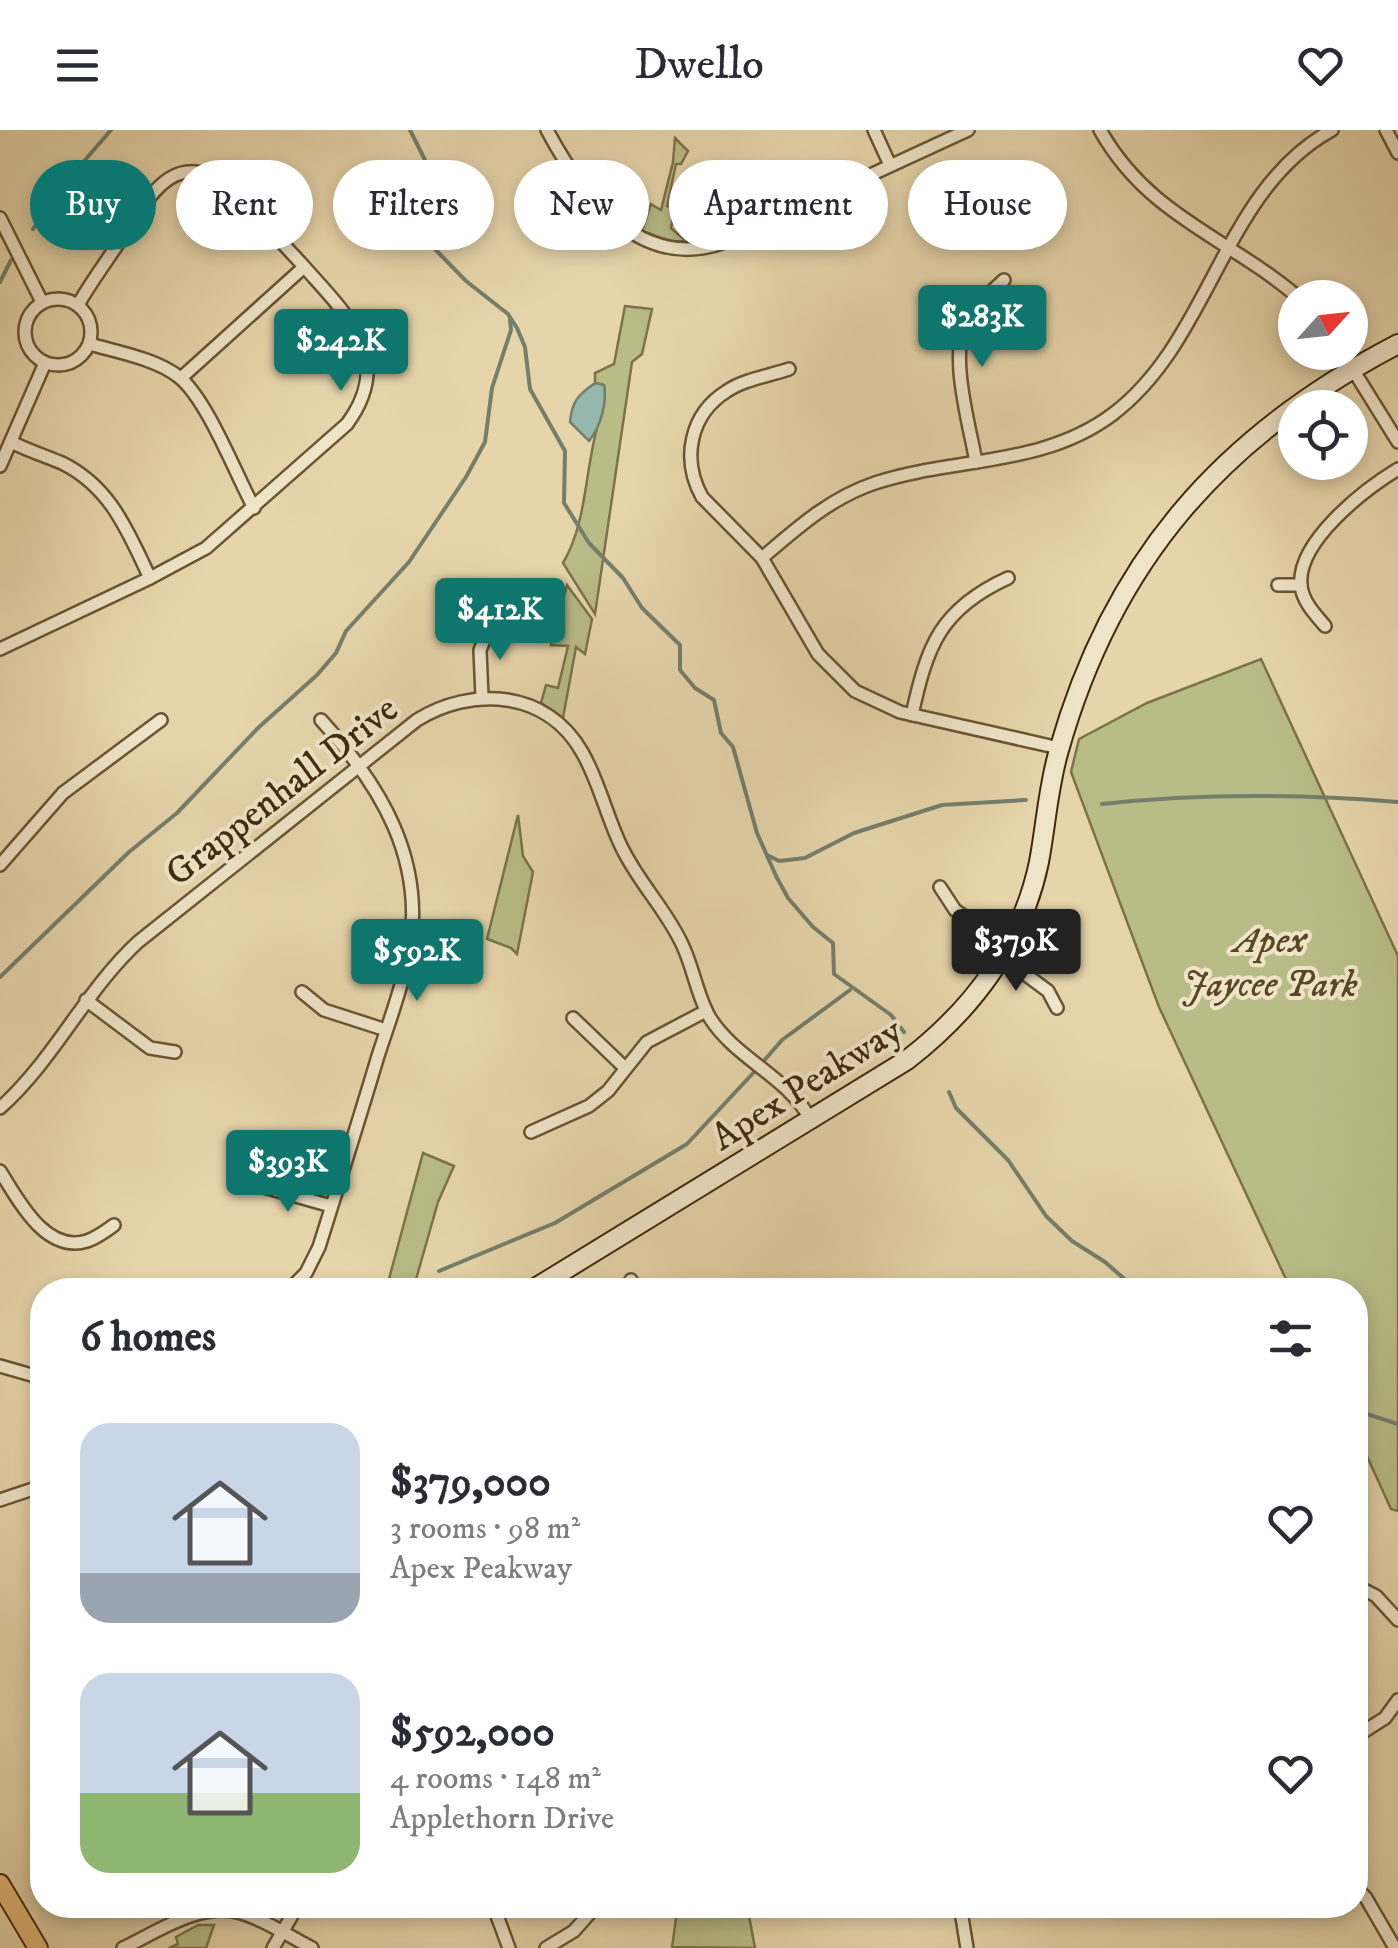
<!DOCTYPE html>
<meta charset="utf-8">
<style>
body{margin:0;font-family:"IM FELL DW Pica",serif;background:#f7f7f7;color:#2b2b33;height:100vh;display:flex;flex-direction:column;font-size:38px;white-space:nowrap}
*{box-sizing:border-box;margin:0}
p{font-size:32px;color:#7c7c81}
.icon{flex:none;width:55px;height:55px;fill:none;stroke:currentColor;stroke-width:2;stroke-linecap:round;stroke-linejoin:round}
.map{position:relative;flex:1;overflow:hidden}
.side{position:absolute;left:30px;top:1148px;width:1338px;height:640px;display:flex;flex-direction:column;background:#fff;border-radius:40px;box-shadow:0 5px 15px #0003}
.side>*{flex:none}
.banner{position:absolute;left:30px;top:30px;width:1340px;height:90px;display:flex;gap:20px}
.needle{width:65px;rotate:63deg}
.buttons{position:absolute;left:1278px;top:150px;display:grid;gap:20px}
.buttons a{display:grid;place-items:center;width:90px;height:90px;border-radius:50%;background:#fff;box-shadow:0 5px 15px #0003;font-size:50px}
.price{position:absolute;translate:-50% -85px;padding:0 22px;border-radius:10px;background:#0f766e;color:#fff;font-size:32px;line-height:65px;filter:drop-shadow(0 2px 5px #0008)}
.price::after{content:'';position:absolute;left:50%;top:60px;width:30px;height:22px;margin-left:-15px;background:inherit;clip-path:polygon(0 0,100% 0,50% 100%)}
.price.current{background:#222;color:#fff}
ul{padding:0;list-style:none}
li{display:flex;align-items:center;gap:30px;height:250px;padding:0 50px}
li span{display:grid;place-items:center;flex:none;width:280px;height:200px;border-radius:30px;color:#555}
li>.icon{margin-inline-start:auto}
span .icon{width:120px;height:120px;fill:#fffc;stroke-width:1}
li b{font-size:42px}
h2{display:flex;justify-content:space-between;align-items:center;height:120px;padding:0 50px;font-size:42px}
.pill{padding:0 35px;border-radius:45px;background:#fff;box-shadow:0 5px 15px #0003;font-size:35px;line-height:90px}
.pill.current{background:#0f766e;color:#fff}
header{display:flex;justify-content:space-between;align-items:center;height:130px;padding:0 50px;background:#fff;font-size:45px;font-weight:600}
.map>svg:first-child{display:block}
</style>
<header><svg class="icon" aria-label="menu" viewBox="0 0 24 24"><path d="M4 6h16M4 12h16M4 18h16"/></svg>Dwello<svg class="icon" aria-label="heart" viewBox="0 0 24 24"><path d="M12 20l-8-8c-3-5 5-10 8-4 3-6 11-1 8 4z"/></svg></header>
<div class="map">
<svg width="1398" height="1818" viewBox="0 0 1398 1818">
<rect width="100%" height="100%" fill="#e6d5ab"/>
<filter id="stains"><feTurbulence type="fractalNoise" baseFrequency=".002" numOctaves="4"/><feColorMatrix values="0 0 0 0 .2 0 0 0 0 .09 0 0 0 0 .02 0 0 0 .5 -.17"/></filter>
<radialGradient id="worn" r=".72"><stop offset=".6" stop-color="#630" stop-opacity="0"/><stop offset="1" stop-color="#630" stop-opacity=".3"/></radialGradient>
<g fill="#b8bc87" stroke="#7c734a" stroke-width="2.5">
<path d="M675,8l13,13 -7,13h-5l-9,42 8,2 -4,20 15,13 -13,1 -31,-11 9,-27 10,6 12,-48z"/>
<path d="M625,176l27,3 -10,45 -10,8 -37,252 -32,-51c23,-39 22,-88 33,-131 4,-17 11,-30 8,-47l-9,-2v-10l19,-9z"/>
<path d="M567,455l25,34 -7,35 -9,-7 -13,71 -22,-15 5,-18 12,3 10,-42 -17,-1z"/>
<path d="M1261,529l137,297v555l-7,-2 -36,-79v-140h-64l-132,-283 -88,-235 8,-33 68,-36z"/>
<path d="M518,685l5,41 10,16 -16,82 -6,-6 -24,-9z"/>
<path d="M423,1023l31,13 -16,36 -25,88h-27z"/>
<path d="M678,1775h69l8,43 -83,-1z"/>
<path d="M198,1795h16l-8,23h-37l9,-4 -2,-7z"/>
</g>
<path fill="#96b8ac" stroke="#747f6c" stroke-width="2.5" d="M595,253l9,2c3,18 -3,41 -15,56l-19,-19c2,-21 8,-27 25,-39z"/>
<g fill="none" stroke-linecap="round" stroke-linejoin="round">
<g stroke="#747f6c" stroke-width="4">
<path d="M410,0l25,50 -10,47 3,15 38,39 42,33 9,14 8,19 5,42 35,62 -1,52 25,40 34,35 19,30 38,37v25l15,18 19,12 7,33 12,14 24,86 19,43 12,22 25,29 20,16 1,31 57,41 13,17"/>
<path d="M33,99l27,-40 51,-59"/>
<path d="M0,152l11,-22"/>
<path d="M1102,674c98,-11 198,-10 296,-2"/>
<path d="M767,725l12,6 26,-3 49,-25 88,-28 84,-5"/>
<path d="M0,847l129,-125 48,-39 81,-85 59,-53 19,-22 10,-22 63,-69 57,-85 19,-35 7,-54 19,-58 -1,-11"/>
<path d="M762,933l20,-23 68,-50"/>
<path d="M949,962l7,16 52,52 38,56 26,25 33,21 32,28"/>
<path d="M439,1141l116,-48 132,-79 69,-74"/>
<path d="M1355,1280l43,14"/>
</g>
<defs>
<g id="street">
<path d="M547,0c35,66 94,143 178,112l243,-112"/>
<path d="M874,0l16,35"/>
<path d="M1100,0c49,87 128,107 199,168"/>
<path d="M1386,0l12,23"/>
<path d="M0,88l42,84"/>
<circle cx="58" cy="202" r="33"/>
<path d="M90,214c27,8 67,15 89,33 28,22 57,98 75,131"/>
<path d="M1342,222l56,90"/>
<path d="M789,239c-20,7 -44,10 -62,22 -37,23 -46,68 -25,106l60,61 56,96 37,37 45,21 159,36"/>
<path d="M181,248l123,-111"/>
<path d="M11,312c16,8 34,14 51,21 49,24 66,69 88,115"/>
<path d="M976,332c-6,-35 -28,-109 -9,-141 9,-16 24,-29 37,-41"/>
<path d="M0,336l45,-103"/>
<path d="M762,428c35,-30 68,-60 113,-75 79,-26 168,-16 238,-69 99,-75 109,-224 219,-284"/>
<path d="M1278,455h23"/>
<path d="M1325,496c-10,-12 -22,-24 -24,-40 -5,-44 64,-97 97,-117"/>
<path d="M0,519l150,-71 56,-30 141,-124c47,-64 3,-106 -39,-153 -26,-29 -53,-57 -80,-85 -55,-40 -79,12 -107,53 -14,22 -30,43 -43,66"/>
<path d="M482,567l-2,-47 10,-24"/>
<path d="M912,585c15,-69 28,-106 96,-137"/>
<path d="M0,735l63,-72 98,-73"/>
<path d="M940,757l15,23 53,36"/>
<path d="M1002,827l46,34 9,17"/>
<path d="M302,862l22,18 62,20"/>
<path d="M86,870l64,48 25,4"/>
<path d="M573,888l51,49"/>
<path d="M0,978c54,-48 85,-117 138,-166l279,-222c55,-34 130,-30 165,32 18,31 25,67 41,98 16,32 41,58 57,90 13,24 16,54 30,78 26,41 78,59 101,102"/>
<path d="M531,1002l58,-26 19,-15 39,-49 59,-31"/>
<path d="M0,1041c18,28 45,83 87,70 9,-3 19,-10 27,-16"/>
<path d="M257,1055l74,21"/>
<path d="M631,1150l5,10"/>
<path d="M289,1160l17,-17 13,-26c20,-64 40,-127 59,-191 11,-34 24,-68 31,-103 17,-93 -28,-167 -88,-233"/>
<path d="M0,1236l42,12"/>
<path d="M0,1370l42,-14"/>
<path d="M1355,1455l21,11 22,24"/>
<path d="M1355,1607l30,-19 13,-18"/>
<path d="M1355,1756l11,12 29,50"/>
<path d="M493,1775l16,43"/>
<path d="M960,1775l7,43"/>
<path d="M123,1818c36,-17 78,-47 118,-35 25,7 49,24 71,35"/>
<path d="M273,1818l25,-43"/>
<path d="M546,1818l28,-17 23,-26"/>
</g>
<path id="secondary" d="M532,1160l375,-230c65,-50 115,-116 132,-198 7,-37 9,-75 20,-112 54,-191 164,-315 339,-406"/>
<path id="primary" d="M0,1754l38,64"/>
</defs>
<use href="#street" stroke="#6a5534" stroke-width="16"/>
<use href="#secondary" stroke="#412a0d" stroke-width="22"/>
<use href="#primary" stroke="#412a0d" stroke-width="22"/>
<use href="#street" stroke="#efe4c8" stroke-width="11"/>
<use href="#secondary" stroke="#efe4c8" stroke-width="18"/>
<use href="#primary" stroke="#e3ba76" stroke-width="18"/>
</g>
<g text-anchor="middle" stroke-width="8" stroke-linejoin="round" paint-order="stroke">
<g font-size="38" fill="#412a0d" stroke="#efe4c8">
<text transform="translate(281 660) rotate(-38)" y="13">Grappenhall Drive</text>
<text transform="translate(806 953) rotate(-32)" y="13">Apex Peakway</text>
</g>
<g font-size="38" font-style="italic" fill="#594725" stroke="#efe4c8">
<text x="1270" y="822">Apex<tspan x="1270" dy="44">Jaycee Park</tspan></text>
</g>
</g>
<rect width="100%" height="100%" filter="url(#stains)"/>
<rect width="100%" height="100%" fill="url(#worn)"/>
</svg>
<div class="buttons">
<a><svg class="needle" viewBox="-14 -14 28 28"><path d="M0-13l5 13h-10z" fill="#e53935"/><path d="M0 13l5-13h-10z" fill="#7c7c81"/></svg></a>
<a><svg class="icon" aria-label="locate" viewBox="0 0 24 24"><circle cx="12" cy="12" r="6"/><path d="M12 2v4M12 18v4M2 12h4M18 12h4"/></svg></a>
</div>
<b class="price" style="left:982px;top:240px">$283K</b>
<b class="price" style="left:341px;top:264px">$242K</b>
<b class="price" style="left:500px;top:533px">$412K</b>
<b class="price current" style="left:1016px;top:864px">$379K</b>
<b class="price" style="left:417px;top:874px">$592K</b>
<b class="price" style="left:288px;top:1085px">$393K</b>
<div class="banner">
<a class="pill current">Buy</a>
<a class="pill">Rent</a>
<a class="pill">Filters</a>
<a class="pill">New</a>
<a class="pill">Apartment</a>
<a class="pill">House</a>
</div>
<section class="side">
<h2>6 homes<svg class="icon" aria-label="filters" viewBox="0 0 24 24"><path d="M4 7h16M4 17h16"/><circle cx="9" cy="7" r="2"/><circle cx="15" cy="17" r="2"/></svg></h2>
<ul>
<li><span style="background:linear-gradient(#c9d6e8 75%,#9aa5b1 0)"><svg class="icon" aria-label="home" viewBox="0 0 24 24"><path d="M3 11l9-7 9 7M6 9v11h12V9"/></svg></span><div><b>$379,000</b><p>3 rooms · 98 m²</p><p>Apex Peakway</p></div><svg class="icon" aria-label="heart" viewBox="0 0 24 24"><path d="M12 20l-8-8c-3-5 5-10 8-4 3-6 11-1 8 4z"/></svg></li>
<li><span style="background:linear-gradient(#c9d6e8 60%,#8fb573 0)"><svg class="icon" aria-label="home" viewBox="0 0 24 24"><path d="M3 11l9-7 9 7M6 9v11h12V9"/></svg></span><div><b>$592,000</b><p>4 rooms · 148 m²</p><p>Applethorn Drive</p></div><svg class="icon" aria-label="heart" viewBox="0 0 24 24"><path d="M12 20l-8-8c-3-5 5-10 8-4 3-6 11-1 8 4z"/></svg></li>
</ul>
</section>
</div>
